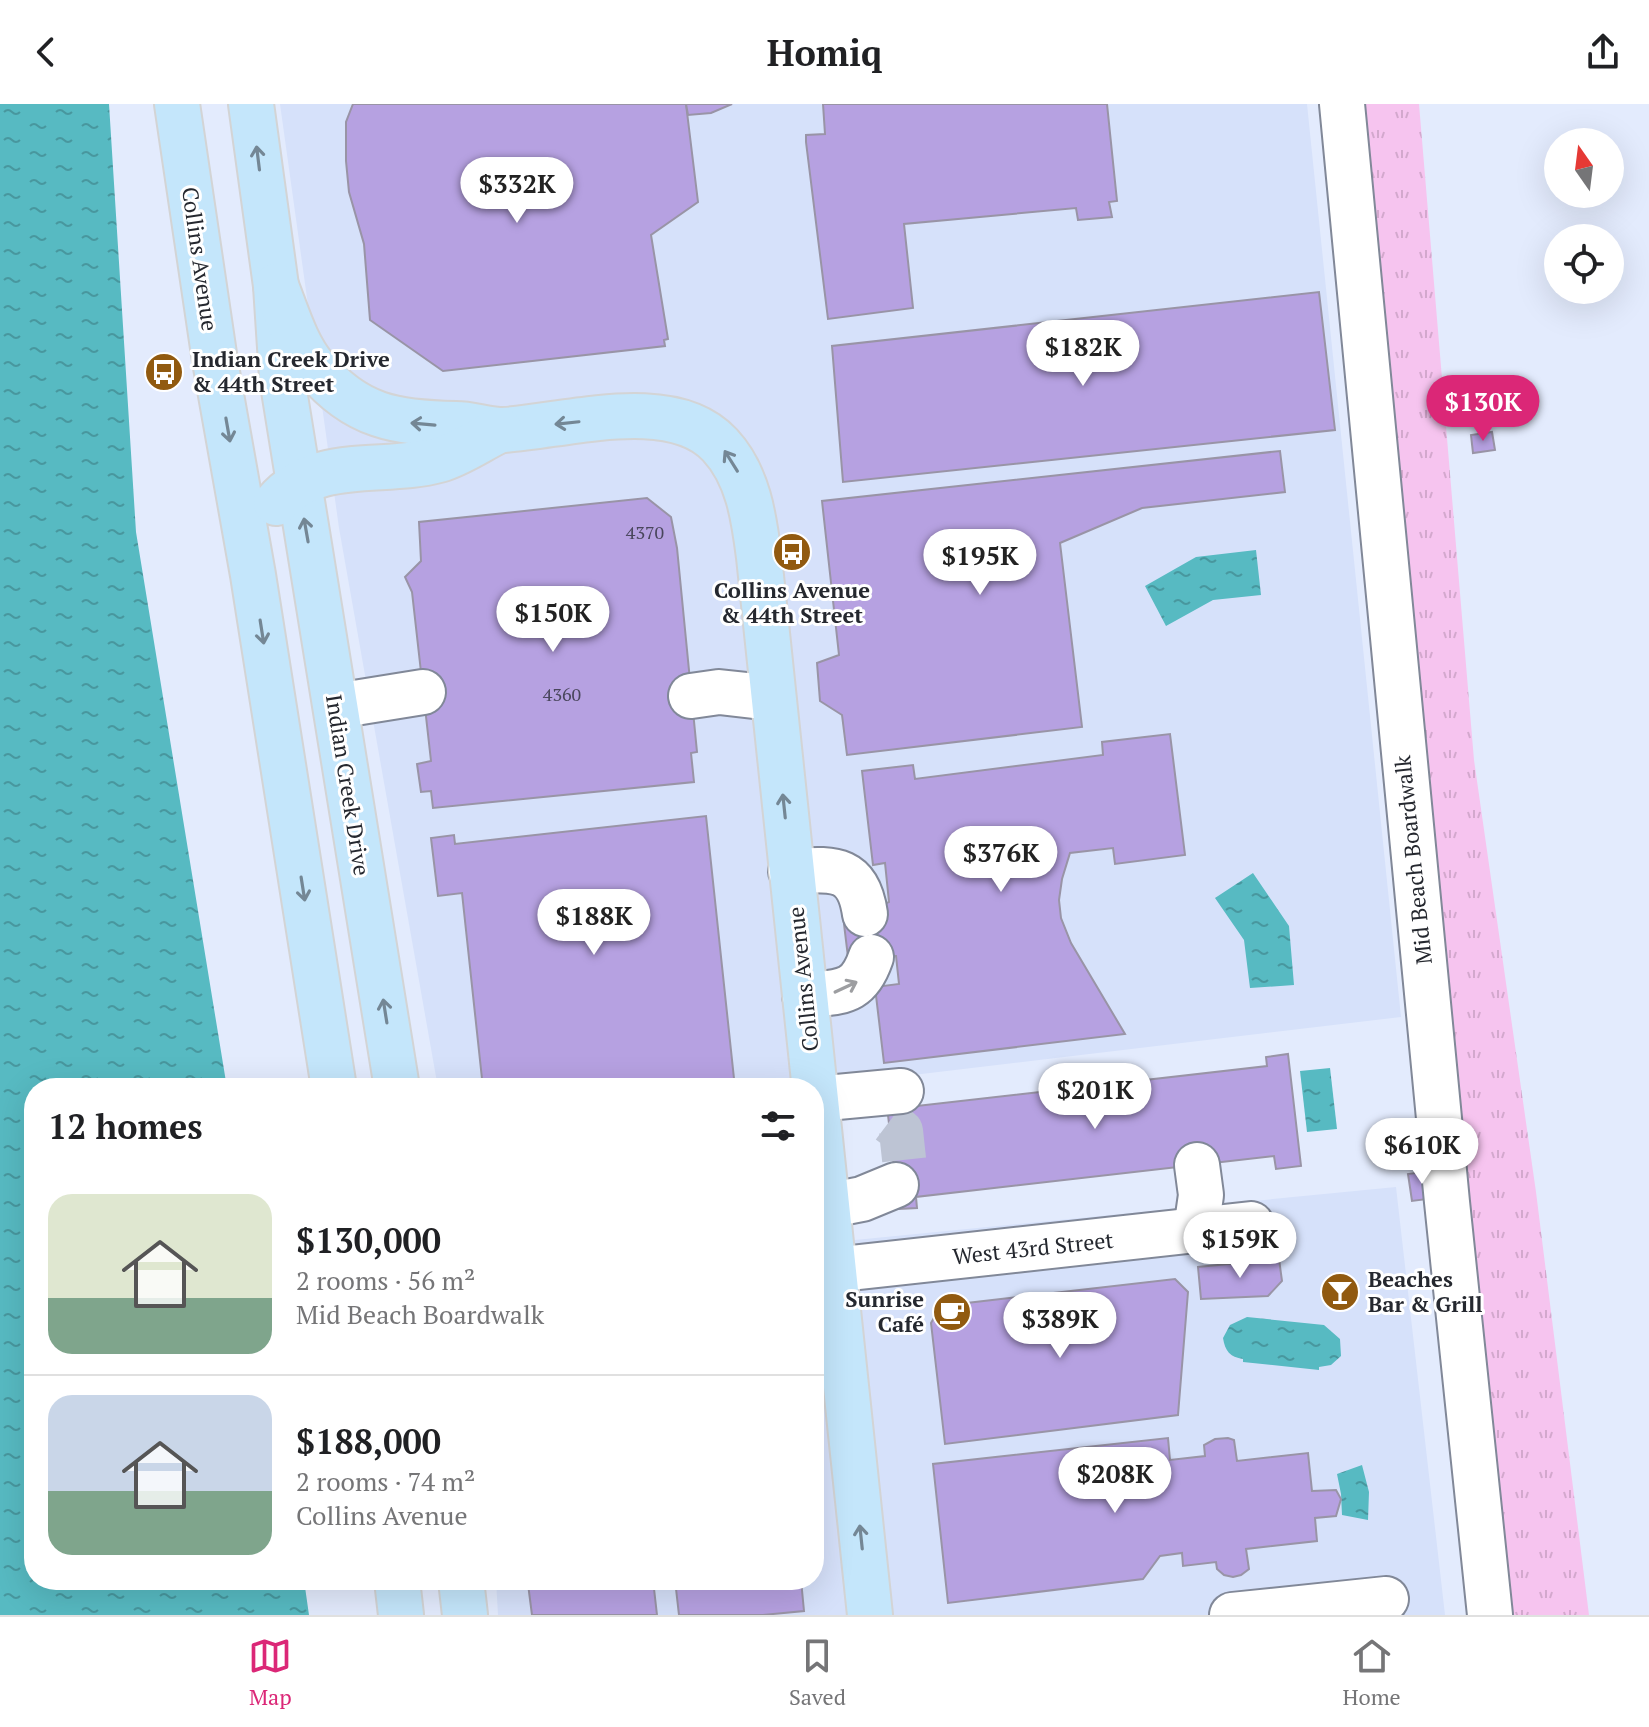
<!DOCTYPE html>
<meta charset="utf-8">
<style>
body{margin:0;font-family:"PT Serif",serif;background:#f2f2f2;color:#202124;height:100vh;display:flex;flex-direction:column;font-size:30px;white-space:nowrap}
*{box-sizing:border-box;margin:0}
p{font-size:26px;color:#757577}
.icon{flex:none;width:44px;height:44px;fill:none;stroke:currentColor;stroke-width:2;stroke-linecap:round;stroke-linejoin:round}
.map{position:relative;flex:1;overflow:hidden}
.panel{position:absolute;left:24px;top:974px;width:800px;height:512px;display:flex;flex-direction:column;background:#fff;border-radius:32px;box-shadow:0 8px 32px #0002}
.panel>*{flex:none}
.needle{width:52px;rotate:346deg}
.fabs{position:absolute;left:1544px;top:24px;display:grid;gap:16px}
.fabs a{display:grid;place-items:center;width:80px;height:80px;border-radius:50%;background:#fff;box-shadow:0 8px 32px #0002;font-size:40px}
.price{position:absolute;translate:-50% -68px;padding:0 18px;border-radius:28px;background:#fff;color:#222;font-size:26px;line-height:52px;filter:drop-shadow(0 2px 4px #0008)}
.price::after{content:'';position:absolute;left:50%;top:48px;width:24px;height:18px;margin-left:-12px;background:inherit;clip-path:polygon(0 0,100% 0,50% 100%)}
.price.on{background:#db2777;color:#fff}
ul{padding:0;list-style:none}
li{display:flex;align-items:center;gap:24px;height:200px;padding:0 24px}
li+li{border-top:2px solid #e0e0e0}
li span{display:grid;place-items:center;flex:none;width:224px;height:160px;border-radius:24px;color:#555}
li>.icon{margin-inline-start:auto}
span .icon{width:96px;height:96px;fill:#fffc;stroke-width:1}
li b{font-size:34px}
h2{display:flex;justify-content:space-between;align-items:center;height:96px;padding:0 24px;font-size:34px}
header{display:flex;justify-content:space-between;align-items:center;height:104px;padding:0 24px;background:#fff;font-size:36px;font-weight:700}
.tabs{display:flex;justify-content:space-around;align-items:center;height:112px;border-top:2px solid #e0e0e0;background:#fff;font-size:22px;color:#757577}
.tabs a{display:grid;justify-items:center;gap:4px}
.tabs .on{color:#db2777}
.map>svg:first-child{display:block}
</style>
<header><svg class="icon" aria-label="back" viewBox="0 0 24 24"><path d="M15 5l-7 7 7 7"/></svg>Homiq<svg class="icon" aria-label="share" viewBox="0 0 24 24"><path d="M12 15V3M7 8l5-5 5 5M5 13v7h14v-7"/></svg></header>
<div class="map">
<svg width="1649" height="1511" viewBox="0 0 1649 1511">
<defs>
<pattern id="grass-tufts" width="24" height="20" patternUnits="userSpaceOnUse" patternTransform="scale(2)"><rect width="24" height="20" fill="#f6c4ef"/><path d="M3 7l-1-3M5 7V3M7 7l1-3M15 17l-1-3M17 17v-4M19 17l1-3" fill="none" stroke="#d3a8cd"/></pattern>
<pattern id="water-ripples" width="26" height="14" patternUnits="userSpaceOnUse" patternTransform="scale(2)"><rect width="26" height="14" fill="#57bac2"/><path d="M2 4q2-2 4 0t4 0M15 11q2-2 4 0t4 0" fill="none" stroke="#48979e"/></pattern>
</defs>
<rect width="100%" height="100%" fill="#e3ebfd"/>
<g fill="#d6e1fa">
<path d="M280,0h1027l94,913 -597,71h-366l-99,-560z"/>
<path d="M1396,1083l49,428h-947l-2,-35h318v-336z"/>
</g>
<path fill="url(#grass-tufts)" d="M1331,0h88l55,656 62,432 53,423h-85z"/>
<g fill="url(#water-ripples)">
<path d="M0,0h109l27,428 91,556h-193v492h270l5,35h-309z"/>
<path d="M1256,446l5,45 -48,5 -47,26 -21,-40 51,-29z"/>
<path d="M1253,769l36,53 5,59 -44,3 -6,-48 -29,-42z"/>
<path d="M1330,964l7,61 -30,3 -7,-61z"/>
<path d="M1247,1213l77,8 16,14 1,17 -10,9 -12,2v3l-76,-8v-3c-13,-2 -18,-8 -20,-21l7,-13z"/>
<path d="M1362,1361l7,27 -1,28 -26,-5 -1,-21 -4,-20z"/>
</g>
<g fill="#b6a1e1" stroke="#9994a6" stroke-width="2">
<path d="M353,0h333l12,98 -47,33 17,104 -4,1 1,6 -222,25 -73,-51 -6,-76 -15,-52 -3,-31v-39z"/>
<path d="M686,0h46l-21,9 -23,2z"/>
<path d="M823,0h284l10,97 -8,1 3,15 -34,3 -2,-12 -172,16 9,84 -85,11 -22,-177v-7l19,-1z"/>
<path d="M1319,188l16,138 -492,52 -11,-136z"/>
<path d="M1492,328l3,18 -22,3 -2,-18z"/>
<path d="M1280,347l5,41 -143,16 -82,35 22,184 -235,28 -5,-40 -22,-14 -3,-38 22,-8 -17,-154z"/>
<path d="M647,394l24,19 6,31 20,204 -6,1 3,29 -261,26 -2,-17 -10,1 -4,-28 14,-3 -19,-169 -7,-15 16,-16 -2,-39z"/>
<path d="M1170,630l15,121 -70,9 -2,-16 -43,5 -8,26 -3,21 2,18 10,25 54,91 -241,29 -9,-76 24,-3 -3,-28 -48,1 -4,-33 45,-22 -4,-39 -12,2 -11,-94 51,-6 2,14 188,-24 -1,-13z"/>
<path d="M706,712l29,272h-252l-21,-195 -24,3 -7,-58 23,-3 1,9z"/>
<path d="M1288,950l13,112 -25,3 -2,-13 -358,41 1,11 -18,1 -13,-111 22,9 359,-41 -1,-9z"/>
<path d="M1431,1067l4,27 -23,3 -4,-27z"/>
<path d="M1279,1155l3,22 -14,15 -67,3 -3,-32z"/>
<path d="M1175,1175l13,13 -10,123 -233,29 -14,-121 10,-17z"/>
<path d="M1168,1334l2,22 35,-4 -1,-11 11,-6 13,-1 6,2 3,21 71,-8 4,38 24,-1 5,9 -5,17 -21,2 2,23 -71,8 3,20 -8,6 -8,2 -9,-2 -7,-6 -1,-7 -33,4 -1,-13 -22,3 -17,23 -195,24 -15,-139z"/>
<path d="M561,1476h92l4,35h-125l-4,-31z"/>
<path d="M675,1476h126l3,31 -41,4h-84z"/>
</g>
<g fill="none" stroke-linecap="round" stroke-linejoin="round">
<path stroke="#bdc4d4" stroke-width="44" stroke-dasharray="44 22" stroke-linecap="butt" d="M889,1018l12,9 5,46 -10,8"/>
<defs>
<g id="minor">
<path d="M1342,0l105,1098 43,413"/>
<path d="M691,592l28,-4 54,6"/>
<path d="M336,602l87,-14"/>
<path d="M791,767c41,-2 67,-6 74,43"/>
<path d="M805,892c36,-5 53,-1 66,-39"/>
<path d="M816,995l85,-8"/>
<path d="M826,1102l36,-7 34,-14"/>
<path d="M1196,1126l5,-35 -4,-30"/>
<path d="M814,1168l437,-48"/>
<path d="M1232,1511l154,-16"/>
</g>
<g id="major">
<path d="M177,0l38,257 38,214 81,513"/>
<path d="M251,0l25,182 6,92 115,710"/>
<path d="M276,182c11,28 20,60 39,82 41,49 81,55 141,56 16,0 32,6 48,6 62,-4 168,-37 216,15 28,30 34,72 39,112l111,1058"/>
<path d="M276,399c40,-48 109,-28 163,-43 21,-6 42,-21 61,-30"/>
<path d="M397,1476l4,35"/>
<path d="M461,1476l4,35"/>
</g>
</defs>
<use href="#minor" stroke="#818898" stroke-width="48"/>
<use href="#major" stroke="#d3d4d5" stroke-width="48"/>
<use href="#minor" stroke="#fff" stroke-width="44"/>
<use href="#major" stroke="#c4e6fb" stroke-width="44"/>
</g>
<defs><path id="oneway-shaft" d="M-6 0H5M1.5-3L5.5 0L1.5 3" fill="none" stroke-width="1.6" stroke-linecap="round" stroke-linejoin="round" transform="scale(2)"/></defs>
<g stroke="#748795">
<use href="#oneway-shaft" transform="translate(258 54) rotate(-97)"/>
<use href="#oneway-shaft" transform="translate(567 319) rotate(174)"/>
<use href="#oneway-shaft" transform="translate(423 320) rotate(-175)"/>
<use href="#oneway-shaft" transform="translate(228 326) rotate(80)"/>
<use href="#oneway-shaft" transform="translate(731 357) rotate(-122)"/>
<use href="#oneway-shaft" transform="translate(306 426) rotate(-100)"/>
<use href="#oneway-shaft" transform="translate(262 528) rotate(81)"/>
<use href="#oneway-shaft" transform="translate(784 702) rotate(-96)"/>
<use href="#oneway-shaft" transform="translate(303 785) rotate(81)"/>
<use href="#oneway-shaft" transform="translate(385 907) rotate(-99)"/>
<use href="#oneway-shaft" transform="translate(861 1433) rotate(-96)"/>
</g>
<use stroke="#9d9ea1" href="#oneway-shaft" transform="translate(846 883) rotate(-25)"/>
<defs>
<symbol id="bus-disc" viewBox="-11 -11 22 22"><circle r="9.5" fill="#915a10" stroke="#fff"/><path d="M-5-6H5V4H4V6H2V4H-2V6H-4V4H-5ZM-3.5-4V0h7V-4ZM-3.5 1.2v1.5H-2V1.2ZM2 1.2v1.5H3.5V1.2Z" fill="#fff"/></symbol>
<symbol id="bar-disc" viewBox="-11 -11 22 22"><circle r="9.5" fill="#915a10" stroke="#fff"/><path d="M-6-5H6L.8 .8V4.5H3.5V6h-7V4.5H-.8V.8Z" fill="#fff"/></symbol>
<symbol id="cafe-disc" viewBox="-11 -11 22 22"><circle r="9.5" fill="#915a10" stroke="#fff"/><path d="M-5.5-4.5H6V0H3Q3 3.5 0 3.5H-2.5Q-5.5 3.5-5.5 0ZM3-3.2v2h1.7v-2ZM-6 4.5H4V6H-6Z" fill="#fff"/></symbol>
</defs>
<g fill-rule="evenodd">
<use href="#bus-disc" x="142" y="246" width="44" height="44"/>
<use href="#bus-disc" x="770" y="426" width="44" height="44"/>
<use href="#bar-disc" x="1318" y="1166" width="44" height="44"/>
<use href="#cafe-disc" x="930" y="1186" width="44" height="44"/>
</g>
<g text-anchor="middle" stroke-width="6" stroke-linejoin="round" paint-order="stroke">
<g font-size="18" fill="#49465c">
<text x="645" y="435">4370</text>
<text x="562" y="597">4360</text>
</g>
<g font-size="22" fill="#25282f" stroke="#fff">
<text transform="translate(200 155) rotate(82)" y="8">Collins Avenue</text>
<text transform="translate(348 681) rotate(81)" y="8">Indian Creek Drive</text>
<text transform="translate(1413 756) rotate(-96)" y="8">Mid Beach Boardwalk</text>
<text transform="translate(803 875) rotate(-96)" y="8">Collins Avenue</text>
<text transform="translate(1033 1144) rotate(-6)" y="8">West 43rd Street</text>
</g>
<g font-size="22" font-weight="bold" fill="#25282f" stroke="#fff" text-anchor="start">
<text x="192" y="263">Indian Creek Drive<tspan x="192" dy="25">&amp; 44th Street</tspan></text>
<text x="792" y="494" text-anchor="middle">Collins Avenue<tspan x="792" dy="25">&amp; 44th Street</tspan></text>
<text x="1368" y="1183">Beaches<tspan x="1368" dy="25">Bar &amp; Grill</tspan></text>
<text x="924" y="1203" text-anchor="end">Sunrise<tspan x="924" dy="25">Café</tspan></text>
</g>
</g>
</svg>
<div class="fabs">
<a><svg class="needle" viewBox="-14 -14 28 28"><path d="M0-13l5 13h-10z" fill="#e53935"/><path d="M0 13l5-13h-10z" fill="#757577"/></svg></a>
<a><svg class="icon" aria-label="locate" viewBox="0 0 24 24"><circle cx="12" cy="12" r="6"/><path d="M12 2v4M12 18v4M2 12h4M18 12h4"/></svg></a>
</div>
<b class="price" style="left:517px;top:121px">$332K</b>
<b class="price" style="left:1083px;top:284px">$182K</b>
<b class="price on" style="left:1483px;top:339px">$130K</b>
<b class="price" style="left:980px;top:493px">$195K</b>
<b class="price" style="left:553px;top:550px">$150K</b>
<b class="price" style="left:1001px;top:790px">$376K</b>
<b class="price" style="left:594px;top:853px">$188K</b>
<b class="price" style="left:1095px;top:1027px">$201K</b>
<b class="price" style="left:1422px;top:1082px">$610K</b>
<b class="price" style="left:1240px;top:1176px">$159K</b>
<b class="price" style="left:1060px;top:1256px">$389K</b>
<b class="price" style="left:1115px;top:1411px">$208K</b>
<section class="panel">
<h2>12 homes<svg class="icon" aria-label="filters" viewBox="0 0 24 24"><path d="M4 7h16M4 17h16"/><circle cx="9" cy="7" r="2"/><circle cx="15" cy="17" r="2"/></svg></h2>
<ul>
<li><span style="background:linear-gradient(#dfe7d0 65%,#7fa58c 0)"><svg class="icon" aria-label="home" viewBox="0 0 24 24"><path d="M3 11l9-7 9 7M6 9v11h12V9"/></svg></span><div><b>$130,000</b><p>2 rooms · 56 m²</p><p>Mid Beach Boardwalk</p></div></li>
<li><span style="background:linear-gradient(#c9d6e8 60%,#7fa58c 0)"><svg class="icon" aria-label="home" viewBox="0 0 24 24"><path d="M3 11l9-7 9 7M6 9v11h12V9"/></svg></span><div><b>$188,000</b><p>2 rooms · 74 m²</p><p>Collins Avenue</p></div></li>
</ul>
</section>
</div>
<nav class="tabs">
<a class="on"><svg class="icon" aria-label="map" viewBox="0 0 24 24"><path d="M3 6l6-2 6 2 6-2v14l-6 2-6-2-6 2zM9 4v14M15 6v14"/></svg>Map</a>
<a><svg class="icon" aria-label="saved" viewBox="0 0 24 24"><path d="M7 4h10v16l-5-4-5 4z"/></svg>Saved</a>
<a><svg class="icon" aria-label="home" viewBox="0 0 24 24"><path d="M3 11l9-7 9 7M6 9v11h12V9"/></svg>Home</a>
</nav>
